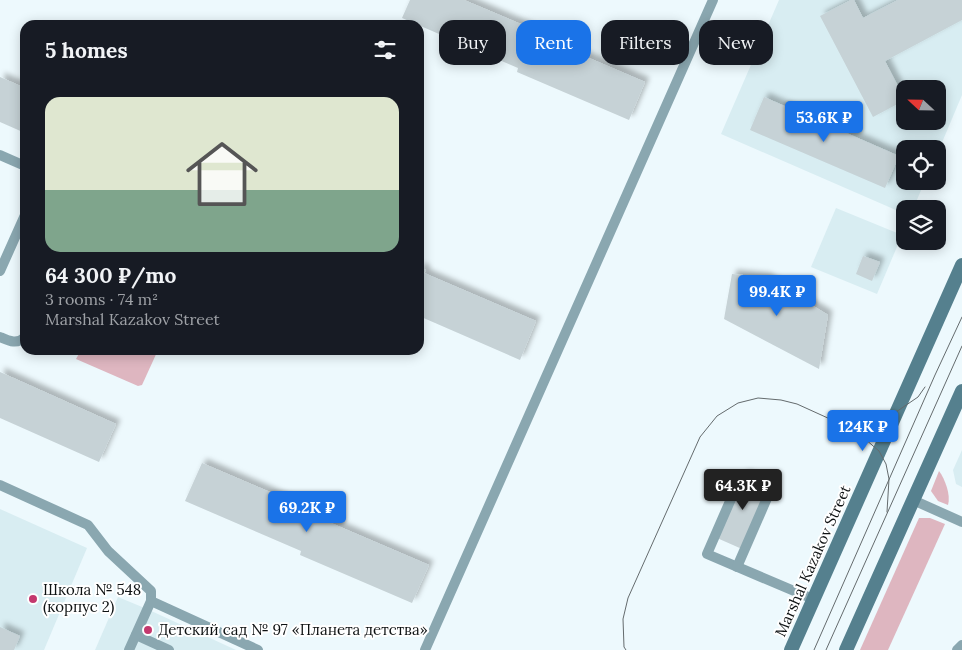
<!DOCTYPE html>
<meta charset="utf-8">
<style>
body{margin:0;font-family:Lora,serif;background:#20242c;color:#f1f3f6;height:100vh;display:flex;flex-direction:column;font-size:19px;white-space:nowrap}
*{box-sizing:border-box;margin:0}
p{font-size:16px;color:#9ea1a6}
.icon{flex:none;width:28px;height:28px;fill:none;stroke:currentColor;stroke-width:2;stroke-linecap:round;stroke-linejoin:round}
.map{position:relative;flex:1;overflow:hidden}
.side{position:absolute;left:20px;top:20px;width:404px;height:335px;display:flex;flex-direction:column;background:#171b24;border-radius:15px;box-shadow:0 2px 12px #0003}
.side>*{flex:none}
.banner{position:absolute;left:439px;top:20px;width:448px;height:45px;display:flex;gap:10px}
.needle{width:32px;rotate:292deg}
.fabs{position:absolute;left:896px;top:80px;display:grid;gap:10px}
.fabs a{display:grid;place-items:center;width:50px;height:50px;border-radius:10px;background:#171b24;box-shadow:0 2px 12px #0003;font-size:25px}
.price{position:absolute;translate:-50% -42px;padding:0 11px;border-radius:5px;background:#1a73e8;color:#fff;font-size:16px;line-height:32px;filter:drop-shadow(0 1px 2px #0008)}
.price::after{content:'';position:absolute;left:50%;top:30px;width:15px;height:11px;margin-left:-8px;background:inherit;clip-path:polygon(0 0,100% 0,50% 100%)}
.price.current{background:#222;color:#fff}
ul{padding:0;list-style:none}
li{display:grid;align-content:center;gap:10px;height:265px;padding:0 25px}
li+li{border-top:1px solid #363941}
li span{display:grid;place-items:center;height:155px;border-radius:15px;color:#555}
li>.icon{margin-inline-start:auto}
span .icon{width:90px;height:90px;fill:#fffc;stroke-width:1}
li b{font-size:21px}
h2{display:flex;justify-content:space-between;align-items:center;height:60px;padding:0 25px;font-size:21px}
.tag{padding:0 18px;border-radius:15px;background:#171b24;box-shadow:0 2px 12px #0003;font-size:18px;line-height:45px}
.tag.current{background:#1a73e8;color:#fff}
.map>svg:first-child{display:block}
</style>
<div class="map">
<svg width="962" height="650" viewBox="0 0 962 650">
<defs>
<filter id="shadow"><feDropShadow dx="4.5" dy="-4.5" stdDeviation="2.5" flood-color="#0004"/></filter>
</defs>
<rect width="100%" height="100%" fill="#edf9fd"/>
<g fill="#d8edf2" fill-rule="evenodd">
<path d="M779,0h183v95l-24,57v-3h-33v32h20l-12,28h-8v5l-184,-80zM905,89h33v32h-33z"/>
<path d="M836,208l66,27 -25,59 -66,-27z"/>
<path d="M962,450v37l-6,-3 -3,-14z"/>
<path d="M0,509l87,39 -43,102h-44z"/>
<path d="M118,597l29,12 89,41h-141z"/>
</g>
<g fill="#deb6c0">
<path d="M81,350h77l-16,35 -4,1 -62,-27z"/>
<path d="M939,471c6,8 12,24 9,34l-10,-4 -7,-10z"/>
<path d="M919,518h11l15,6 -57,126h-28z"/>
</g>
<g fill="#c6d2d6" filter="url(#shadow)">
<path d="M410,0h54l71,30 -2,4 112,48 -16,38 -112,-48 1,-4 -116,-50z"/>
<path d="M851,0h3l9,18 35,-18h64v20l-77,41 20,39 -32,17 -53,-101z"/>
<path d="M0,77l25,11v45l-25,-11z"/>
<path d="M764,97l135,59 -14,32 -135,-58z"/>
<path d="M863,256l17,6 -8,19 -16,-7z"/>
<path d="M419,267l7,3 -2,3 112,48 -16,39 -101,-44z"/>
<path d="M732,274l34,3 62,38 -9,54 -95,-50z"/>
<path d="M0,372l116,52 -17,38 -99,-44z"/>
<path d="M202,463l117,50 -2,4 112,48 -17,38 -112,-48 1,-4 -116,-50z"/>
<path d="M744,474l26,11 -28,64 -25,-11z"/>
<path d="M0,627l20,9 -6,14h-14z"/>
</g>
<g fill="none" stroke-linecap="round" stroke-linejoin="round">
<g stroke="#8aa7b0" stroke-width="10">
<path d="M0,155l25,11"/>
<path d="M0,271l25,-56"/>
<path d="M0,337c9,4 17,8 25,0"/>
<path d="M743,476h-2l-34,78 106,45"/>
<path d="M0,485l88,40 20,26 43,40v10l107,49"/>
<path d="M913,500l49,22"/>
<path d="M737,567l34,-78 -3,-1"/>
<path d="M136,635l33,15"/>
<path d="M129,650l22,-49"/>
<path d="M425,650l288,-650"/>
<path d="M957,650l5,-5"/>
</g>
<g stroke="#55808e" stroke-width="14">
<path d="M791,650l171,-385"/>
<path d="M846,650l116,-259"/>
</g>
<g stroke="#646b6d" stroke-width="1">
<path d="M839,420l19,3 19,-3 19,-8 22,-15 7,-10"/>
<path d="M626,650l-2,-3 -1,-28 5,-21 72,-161 17,-21 21,-13 20,-5 23,2 16,4 33,15 28,14 21,18 7,13 3,15 -2,33"/>
<path d="M814,650l121,-275 27,-58"/>
<path d="M826,650l136,-304"/>
</g>
</g>
<g fill="#c4386e" stroke="#fff" stroke-width="2">
<circle cx="33" cy="599" r="5"/>
<circle cx="148" cy="630" r="5"/>
</g>
<g text-anchor="middle" stroke-width="4" stroke-linejoin="round" paint-order="stroke">
<g font-size="15" fill="#0e1213" stroke="#fff">
<text transform="translate(813 561) rotate(-66)" y="5">Marshal Kazakov Street</text>
</g>
<g font-size="15" fill="#0e1213" stroke="#fff" text-anchor="start">
<text x="43" y="595">Школа № 548<tspan x="43" dy="17">(корпус 2)</tspan></text>
<text x="158" y="635">Детский сад № 97 «Планета детства»</text>
</g>
</g>
</svg>
<div class="fabs">
<a><svg class="needle" viewBox="-14 -14 28 28"><path d="M0-13l5 13h-10z" fill="#e53935"/><path d="M0 13l5-13h-10z" fill="#9ea1a6"/></svg></a>
<a><svg class="icon" aria-label="locate" viewBox="0 0 24 24"><circle cx="12" cy="12" r="6"/><path d="M12 2v4M12 18v4M2 12h4M18 12h4"/></svg></a>
<a><svg class="icon" aria-label="layers" viewBox="0 0 24 24"><path d="M12 4l9 5-9 5-9-5zM3 14l9 5 9-5"/></svg></a>
</div>
<b class="price" style="left:824px;top:143px">53.6K ₽</b>
<b class="price" style="left:777px;top:317px">99.4K ₽</b>
<b class="price" style="left:863px;top:452px">124K ₽</b>
<b class="price current" style="left:743px;top:511px">64.3K ₽</b>
<b class="price" style="left:307px;top:533px">69.2K ₽</b>
<div class="banner">
<a class="tag">Buy</a>
<a class="tag current">Rent</a>
<a class="tag">Filters</a>
<a class="tag">New</a>
</div>
<section class="side">
<h2>5 homes<svg class="icon" aria-label="filters" viewBox="0 0 24 24"><path d="M4 7h16M4 17h16"/><circle cx="9" cy="7" r="2"/><circle cx="15" cy="17" r="2"/></svg></h2>
<ul>
<li><span style="background:linear-gradient(#dfe7d0 60%,#7fa58c 0)"><svg class="icon" aria-label="home" viewBox="0 0 24 24"><path d="M3 11l9-7 9 7M6 9v11h12V9"/></svg></span><div><b>64 300 ₽/mo</b><p>3 rooms · 74 m²</p><p>Marshal Kazakov Street</p></div></li>
</ul>
</section>
</div>
